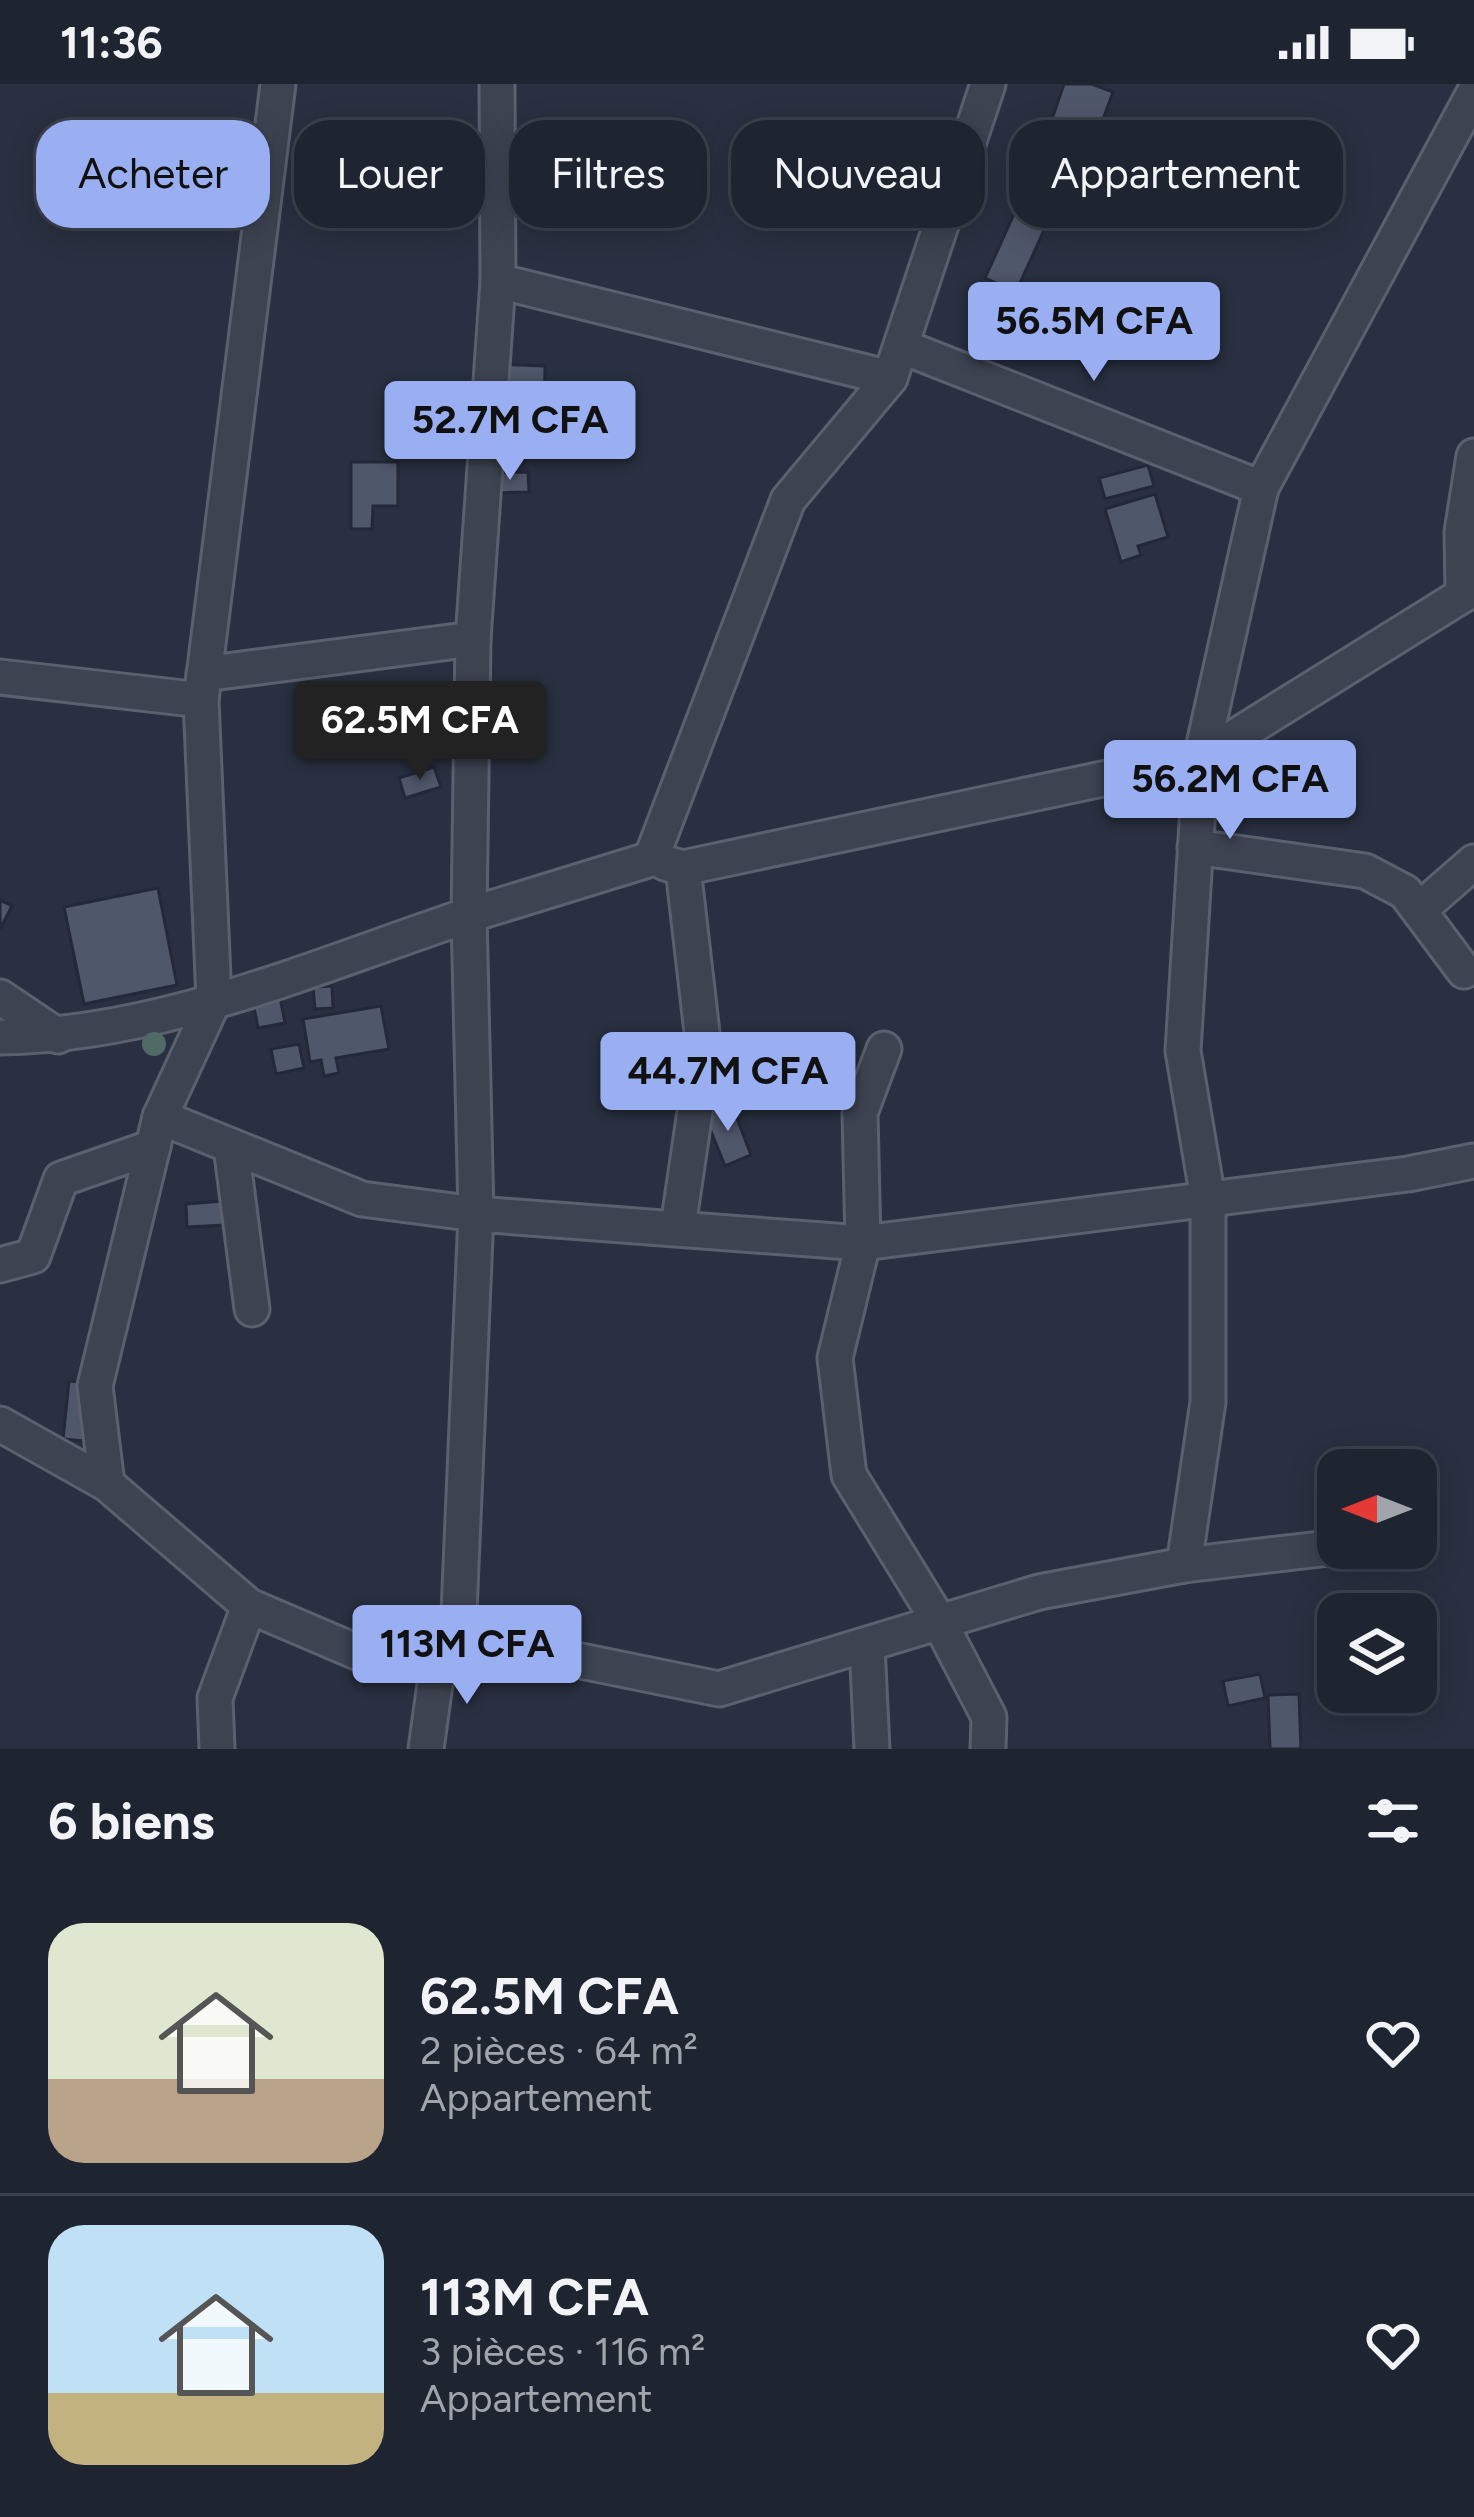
<!DOCTYPE html>
<html lang="fr">
<meta charset="utf-8">
<style>
body{margin:0;font-family:Figtree,sans-serif;background:#2c303d;color:#f1f3f6;height:100vh;display:flex;flex-direction:column;font-size:45px;white-space:nowrap}
*{box-sizing:border-box;margin:0}
p{font-size:39px;color:#a1a4ab}
.icon{flex:none;width:66px;height:66px;fill:none;stroke:currentColor;stroke-width:2;stroke-linecap:round;stroke-linejoin:round}
.map{position:relative;height:1665px;overflow:hidden}
.side{display:flex;flex-direction:column;background:#1f2431;flex:1}
.side>*{flex:none}
.banner{position:absolute;left:36px;top:36px;width:1404px;height:108px;display:flex;gap:24px}
.needle{width:78px;rotate:270deg}
.tools{position:absolute;left:1317px;top:1365px;display:grid;gap:24px}
.tools a{display:grid;place-items:center;width:120px;height:120px;border-radius:24px;background:#1f2431;box-shadow:0 6px 30px #0003,0 0 0 3px #3c414d;font-size:60px}
.price{position:absolute;translate:-50% -102px;padding:0 27px;border-radius:12px;background:#99aff2;color:#111;font-size:39px;line-height:78px;filter:drop-shadow(0 3px 6px #0008)}
.price::after{content:'';position:absolute;left:50%;top:72px;width:36px;height:27px;margin-left:-18px;background:inherit;clip-path:polygon(0 0,100% 0,50% 100%)}
.price.current{background:#222;color:#fff}
ul{padding:0;list-style:none}
li{display:flex;align-items:center;gap:36px;height:300px;padding:0 48px}
li+li{border-top:3px solid #3c414d}
li span{display:grid;place-items:center;flex:none;width:336px;height:240px;border-radius:36px;color:#555}
li>.icon{margin-inline-start:auto}
span .icon{width:144px;height:144px;fill:#fffc;stroke-width:1}
li b{font-size:51px}
h2{display:flex;justify-content:space-between;align-items:center;height:144px;padding:0 48px;font-size:51px}
.chip{padding:0 42px;border-radius:36px;background:#1f2431;box-shadow:0 6px 30px #0003,0 0 0 3px #3c414d;font-size:42px;line-height:108px}
.chip.current{background:#99aff2;color:#111}
.status{display:flex;justify-content:space-between;align-items:center;height:84px;padding:0 60px;background:#1f2431;direction:ltr}
.status svg{height:33px;fill:currentColor}
.map>svg:first-child{display:block}
</style>
<div class="status"><b>11:36</b><svg viewBox="0 0 49 12"><path d="M0 12V9h3v3zM5 12V6h3v6zM10 12V3h3v9zM15 12V0h3v12zM26 1h20v11H26zM47 4h2v5h-2z"/></svg></div>
<div class="map">
<svg width="1474" height="1665" viewBox="0 0 1474 1665">
<rect width="100%" height="100%" fill="#293041"/>
<g fill="#4f576a" stroke="#242939" stroke-width="3">
<path d="M1064,0h28l21,8 -16,44 -45,-17z"/>
<path d="M1043,66l31,14 -58,128 -31,-14z"/>
<path d="M499,280l46,2 -1,56h8l-1,17 -53,-1z"/>
<path d="M351,378h47v44h-25l-1,23h-21z"/>
<path d="M1148,381l6,21 -49,13 -6,-21z"/>
<path d="M528,388l1,20 -38,1v-20z"/>
<path d="M1155,410l13,43 -30,9 3,9 -20,7 -16,-53z"/>
<path d="M434,683l7,20 -36,11 -6,-20z"/>
<path d="M158,804l19,97 -93,19 -20,-97z"/>
<path d="M0,816l12,6 -12,23z"/>
<path d="M332,902l1,22 -18,1 -2,-22z"/>
<path d="M279,908l6,31 -27,5 -6,-31z"/>
<path d="M381,922l8,43 -53,9 3,15 -15,3 -3,-16 -11,2 -7,-43z"/>
<path d="M299,960l5,24 -28,6 -5,-25z"/>
<path d="M731,1019l20,52 -26,11 -21,-52z"/>
<path d="M223,1117l2,24 -38,2 -1,-23z"/>
<path d="M69,1297l21,2 -6,58 -21,-2z"/>
<path d="M1260,1590l5,24 -37,8 -5,-25z"/>
<path d="M1299,1610l2,55h-31l-2,-54z"/>
</g>
<g fill="none" stroke-linecap="round" stroke-linejoin="round">
<defs>
<g id="minor">
<path d="M498,197l392,97"/>
<path d="M901,262l360,142"/>
<path d="M1463,511l-1,-63 12,-76"/>
<path d="M204,590l269,-35"/>
<path d="M0,593l201,23"/>
<path d="M1195,763l170,24 40,21 59,79"/>
<path d="M665,779l18,5 21,182 -26,177"/>
<path d="M683,784l518,-110 273,-170"/>
<path d="M1419,826l55,-48"/>
<path d="M0,913l58,39"/>
<path d="M0,953c159,-1 319,-72 469,-122l4,-276 25,-358 -1,-197"/>
<path d="M884,965l-24,64 3,130 -28,115 14,117 91,148 49,94 -1,32"/>
<path d="M160,1033l202,82 114,15 387,29 545,-69 66,-13"/>
<path d="M231,1062l21,163"/>
<path d="M0,1181l33,-9 28,-77 92,-32"/>
<path d="M0,1340l107,60 142,122 115,49h75l19,-19 261,53 320,-97 145,-27 154,-18"/>
<path d="M107,1400l-12,-98 65,-269 54,-117 -13,-300 77,-616"/>
<path d="M1184,1481l24,-163v-203l-25,-148 18,-293 60,-270 213,-395"/>
<path d="M458,1552l18,-422 -7,-299 182,-56 137,-359 102,-122 98,-294"/>
<path d="M867,1561l5,104"/>
<path d="M217,1665l-2,-51 34,-92"/>
<path d="M426,1665l13,-94"/>
</g>
</defs>
<use href="#minor" stroke="#5b606f" stroke-width="39"/>
<use href="#minor" stroke="#3d4351" stroke-width="33"/>
</g>
<circle fill="#526a65" cx="154" cy="960" r="12"/>
</svg>
<div class="tools">
<a><svg class="needle" viewBox="-14 -14 28 28"><path d="M0-13l5 13h-10z" fill="#e53935"/><path d="M0 13l5-13h-10z" fill="#a1a4ab"/></svg></a>
<a><svg class="icon" aria-label="layers" viewBox="0 0 24 24"><path d="M12 4l9 5-9 5-9-5zM3 14l9 5 9-5"/></svg></a>
</div>
<b class="price" style="left:1094px;top:300px">56.5M CFA</b>
<b class="price" style="left:510px;top:399px">52.7M CFA</b>
<b class="price current" style="left:420px;top:699px">62.5M CFA</b>
<b class="price" style="left:1230px;top:758px">56.2M CFA</b>
<b class="price" style="left:728px;top:1050px">44.7M CFA</b>
<b class="price" style="left:467px;top:1623px">113M CFA</b>
<div class="banner">
<a class="chip current">Acheter</a>
<a class="chip">Louer</a>
<a class="chip">Filtres</a>
<a class="chip">Nouveau</a>
<a class="chip">Appartement</a>
</div>
</div>
<section class="side">
<h2>6 biens<svg class="icon" aria-label="filters" viewBox="0 0 24 24"><path d="M4 7h16M4 17h16"/><circle cx="9" cy="7" r="2"/><circle cx="15" cy="17" r="2"/></svg></h2>
<ul>
<li><span style="background:linear-gradient(#dfe7d0 65%,#b9a48a 0)"><svg class="icon" aria-label="home" viewBox="0 0 24 24"><path d="M3 11l9-7 9 7M6 9v11h12V9"/></svg></span><div><b>62.5M CFA</b><p>2 pièces · 64 m²</p><p>Appartement</p></div><svg class="icon" aria-label="heart" viewBox="0 0 24 24"><path d="M12 20l-8-8c-3-5 5-10 8-4 3-6 11-1 8 4z"/></svg></li>
<li><span style="background:linear-gradient(#bfe0f5 70%,#c2b280 0)"><svg class="icon" aria-label="home" viewBox="0 0 24 24"><path d="M3 11l9-7 9 7M6 9v11h12V9"/></svg></span><div><b>113M CFA</b><p>3 pièces · 116 m²</p><p>Appartement</p></div><svg class="icon" aria-label="heart" viewBox="0 0 24 24"><path d="M12 20l-8-8c-3-5 5-10 8-4 3-6 11-1 8 4z"/></svg></li>
</ul>
</section>
